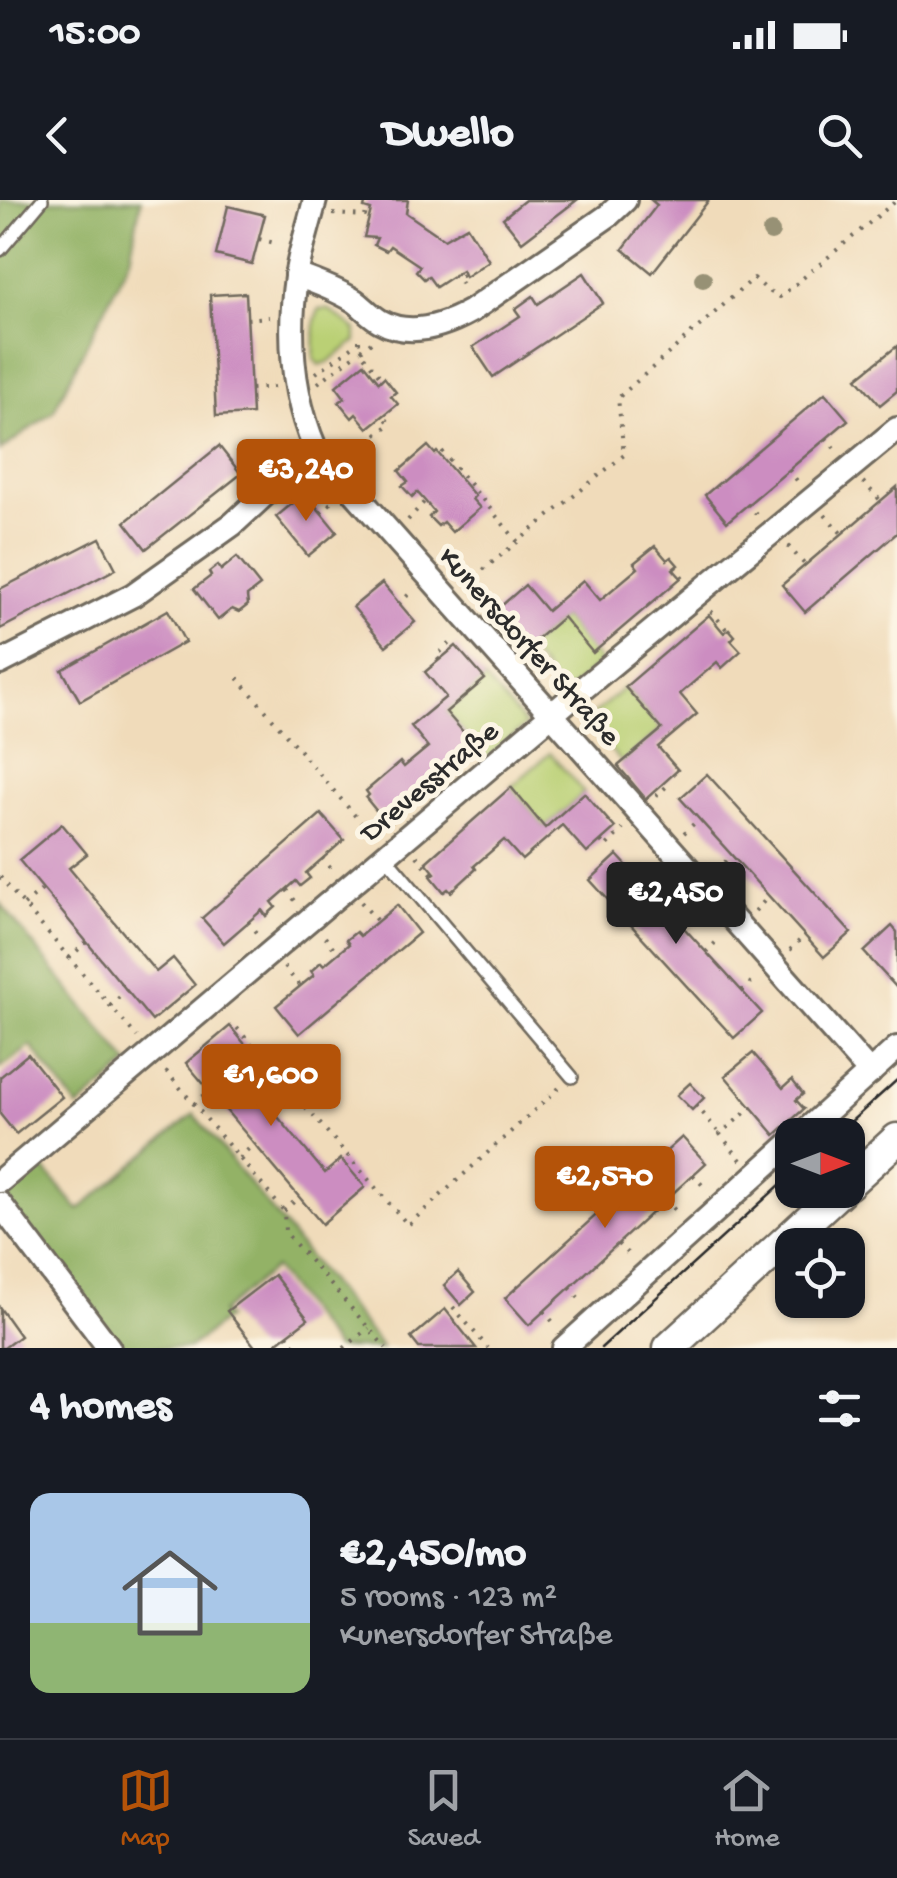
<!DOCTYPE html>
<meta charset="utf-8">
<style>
body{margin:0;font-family:"Gochi Hand",sans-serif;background:#20242c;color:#f1f3f6;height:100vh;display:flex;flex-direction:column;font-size:38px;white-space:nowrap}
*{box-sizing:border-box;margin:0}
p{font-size:32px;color:#9ea1a6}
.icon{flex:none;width:55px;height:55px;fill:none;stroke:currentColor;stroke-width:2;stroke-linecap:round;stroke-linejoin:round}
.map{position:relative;height:1148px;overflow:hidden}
.sheet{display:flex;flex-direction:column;background:#171b24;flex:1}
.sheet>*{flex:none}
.needle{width:65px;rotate:90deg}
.tools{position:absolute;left:775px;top:918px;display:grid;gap:20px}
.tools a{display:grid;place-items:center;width:90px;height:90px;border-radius:20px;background:#171b24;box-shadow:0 2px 8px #0004;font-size:50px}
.price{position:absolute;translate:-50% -85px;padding:0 22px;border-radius:10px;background:#b45309;color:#fff;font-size:32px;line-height:65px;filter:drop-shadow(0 2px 5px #0008)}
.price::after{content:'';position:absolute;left:50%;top:60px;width:30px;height:22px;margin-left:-15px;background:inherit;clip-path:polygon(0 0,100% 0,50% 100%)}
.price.on{background:#222;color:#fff}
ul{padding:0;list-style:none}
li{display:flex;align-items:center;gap:30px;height:250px;padding:0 30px}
li span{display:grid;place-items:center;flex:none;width:280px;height:200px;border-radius:20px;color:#555}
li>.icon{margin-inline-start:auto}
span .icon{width:120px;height:120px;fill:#fffc;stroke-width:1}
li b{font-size:42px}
h2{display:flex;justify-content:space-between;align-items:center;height:120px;padding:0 30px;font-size:42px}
.status{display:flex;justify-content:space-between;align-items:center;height:70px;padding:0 50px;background:#171b24;direction:ltr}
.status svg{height:28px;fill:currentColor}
header{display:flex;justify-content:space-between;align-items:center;height:130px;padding:0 30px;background:#171b24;font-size:45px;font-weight:700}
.tab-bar{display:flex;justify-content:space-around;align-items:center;height:140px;border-top:2px solid #363941;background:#171b24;font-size:28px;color:#9ea1a6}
.tab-bar a{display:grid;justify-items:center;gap:5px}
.tab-bar .on{color:#b45309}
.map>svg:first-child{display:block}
</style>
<div class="status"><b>15:00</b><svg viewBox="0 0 49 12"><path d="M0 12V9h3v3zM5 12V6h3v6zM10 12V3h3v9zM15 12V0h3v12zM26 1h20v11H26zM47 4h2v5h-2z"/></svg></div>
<header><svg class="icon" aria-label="back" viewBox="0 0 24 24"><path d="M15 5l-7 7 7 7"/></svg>Dwello<svg class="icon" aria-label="search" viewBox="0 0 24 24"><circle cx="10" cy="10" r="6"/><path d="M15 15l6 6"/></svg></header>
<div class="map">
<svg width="897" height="1148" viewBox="0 0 897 1148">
<rect width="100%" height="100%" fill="#fcf5e5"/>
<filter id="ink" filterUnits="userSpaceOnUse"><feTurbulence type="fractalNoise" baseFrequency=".01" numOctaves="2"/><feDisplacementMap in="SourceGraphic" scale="20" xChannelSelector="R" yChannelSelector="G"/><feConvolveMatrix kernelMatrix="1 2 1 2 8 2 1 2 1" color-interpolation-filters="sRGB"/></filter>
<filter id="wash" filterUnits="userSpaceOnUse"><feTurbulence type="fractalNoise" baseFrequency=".0048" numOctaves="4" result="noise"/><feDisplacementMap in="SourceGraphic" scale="40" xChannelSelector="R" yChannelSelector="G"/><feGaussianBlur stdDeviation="2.25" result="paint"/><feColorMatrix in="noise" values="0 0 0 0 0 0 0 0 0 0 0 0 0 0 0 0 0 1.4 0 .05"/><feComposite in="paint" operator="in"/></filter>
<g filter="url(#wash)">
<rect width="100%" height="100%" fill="#f0dbba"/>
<g fill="#bad074" stroke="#727e50" stroke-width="2.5">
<path d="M328,109l28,21v11l-28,21 -9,3 -5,-6 1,-39 4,-10z"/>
<path d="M563,417l38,45 -37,32 -38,-45z"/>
<path d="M485,479l41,46 -40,34 -40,-47z"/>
<path d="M625,487l37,42 -40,34 -36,-42z"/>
<path d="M550,553l34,40 -39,35 -34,-41z"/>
</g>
<g fill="#93b266" stroke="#5f6e48" stroke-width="2.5">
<path d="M0,0h141l-11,58 -77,154 -53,39z"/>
<path d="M0,703l129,161 -51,44 -47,-62 -31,22z"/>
<path d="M194,914l188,234h-47l-61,-80 -53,44 6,6 -38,30h-74l-115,-147v-16l34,-28 45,53z"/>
</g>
<g id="blocks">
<g fill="#cc8dc1">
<path d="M366,0h42l-2,13 38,26 23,-13 22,35 -24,16 -3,-7 -26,17 -8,-11 -4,3 -8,-8 4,-5 -30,-20 -4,5 -12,-6 3,-7 -13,-1 7,-27 -7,-2z"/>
<path d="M525,0h52l-55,42 -19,-24z"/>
<path d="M651,0h58l-57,73 -29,-24 34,-44z"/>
<path d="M228,6l37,9 -13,49 -36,-9z"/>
<path d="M584,73l19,30 -110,74 -20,-30 47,-31 -5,-7 18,-13 5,8z"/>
<path d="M246,93l6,121 -36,2 -6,-121z"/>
<path d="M897,146v45l-17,14 -23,-27z"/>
<path d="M364,163l15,19 5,-5 12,15 -5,4 7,8 -30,24 -12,-14 -4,4 -13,-16 6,-4 -9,-12z"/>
<path d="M825,193l23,27 -121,102 -22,-27z"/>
<path d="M219,246l22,28 -95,75 -21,-27z"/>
<path d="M428,246l7,8 2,-2 38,44 -3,3 8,9 -28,24 -9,-10 -5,4 -9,-9 5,-5 -9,-11 -8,-9 -5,5 -10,-11 6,-4 -9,-11z"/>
<path d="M897,287v46l-92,79 -23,-27z"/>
<path d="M305,293l32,39 -29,24 -32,-39z"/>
<path d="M100,338l16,31 -116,60v-40z"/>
<path d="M655,346l12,14 4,-3 7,8 -5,4 8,9 -88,75 -30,-36 -41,35 -31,-37 34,-30 22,26 36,-31 17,20 38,-32 -4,-5z"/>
<path d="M237,357l23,29 -13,10 1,9 -9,7 -7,-3 -14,11 -24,-31 17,-13 -2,-4 9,-7 3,5z"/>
<path d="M382,383l33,39 -29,24 -33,-39z"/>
<path d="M168,410l17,32 -105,59 -18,-31z"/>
<path d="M709,415l15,18 5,-4 6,7 -4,4 10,11 -19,17 -5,-6 -37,32 17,20 -39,33 20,23 -32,29 -28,-33 44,-37 -37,-42z"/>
<path d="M456,446l29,33 -39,33 32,37 -86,73 -9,-11 -4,3 -13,-16 3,-3 -3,-4 34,-29 4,5 24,-20 -17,-21 35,-29 -21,-25z"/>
<path d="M707,574l144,159 -27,24 -144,-159z"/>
<path d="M511,587l34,41 39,-35 31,35 -28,25 -25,-28 -40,35 -18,-20 -30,26 2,3 -25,23 -3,-3 -4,3 -13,-16 4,-3 -9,-11z"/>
<path d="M321,614l23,26 -38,33 4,5 -10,8 -4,-5 -24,21 4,5 -10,9 -4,-6 -38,33 -22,-25z"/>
<path d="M62,624l25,30 -18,14 87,104 17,-14 22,27 -43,36 -133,-161z"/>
<path d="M617,655l145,158 -28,25 -144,-158z"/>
<path d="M397,705l22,28 -120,101 -23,-28 38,-31 -3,-4 10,-9 3,3 25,-21 -3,-4 10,-8 4,4z"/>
<path d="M892,726l5,6v56l-33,-36z"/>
<path d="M230,826l23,28 -17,13 89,106 16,-14 24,28 -43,37 -136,-161z"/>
<path d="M753,853l30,35 9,-8 11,14 -7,6 8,9 -29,26 -50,-59z"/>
<path d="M28,854l34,43 -46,37 -16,-20v-37z"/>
<path d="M690,883l14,15 -12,12 -15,-15z"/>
<path d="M682,937l24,26 -177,162 -24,-27z"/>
<path d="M458,1072l17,20 -14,13 -17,-20z"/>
<path d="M274,1075l34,44 -38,29h-14l-29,-37z"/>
<path d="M0,1108l20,28 -16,12h-4z"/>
<path d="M445,1109l23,29 8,10h-57l-8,-10z"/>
</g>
</g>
</g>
<g filter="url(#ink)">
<use href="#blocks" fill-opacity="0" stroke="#70695d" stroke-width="2.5"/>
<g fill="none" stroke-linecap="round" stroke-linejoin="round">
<defs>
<g id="lane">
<path d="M0,50l42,-50"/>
<path d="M385,656l187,221"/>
</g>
<g id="street">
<path d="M315,0c-6,25 -15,51 -19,77 -8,57 -4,117 19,171l555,625"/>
<path d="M296,75c20,7 41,15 59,26 8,6 16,15 25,20 30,17 64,5 91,-10l138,-96 16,-15"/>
<path d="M0,463l133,-68 100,-71 82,-76"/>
<path d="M801,935l96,-87"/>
<path d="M0,981l563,-476 334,-276"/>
<path d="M0,1004l109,144"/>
<path d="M564,1148l228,-206"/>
</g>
<g id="secondary">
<path d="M848,984l49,-45"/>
<path d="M669,1148l172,-158"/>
</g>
</defs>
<use href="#lane" stroke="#70695d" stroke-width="16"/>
<use href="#street" stroke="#70695d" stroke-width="28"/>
<use href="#secondary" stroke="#70695d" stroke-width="35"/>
<g stroke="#70695d" stroke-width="4" stroke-dasharray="2.5 8" stroke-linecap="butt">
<path d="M333,14l32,2 2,-8"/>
<path d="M259,39l19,5"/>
<path d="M463,75l-5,3 7,12"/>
<path d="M247,119l22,-2"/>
<path d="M371,142l-11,9 22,28"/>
<path d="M316,173l43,-31v-5"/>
<path d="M318,183l42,-32"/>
<path d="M251,189l23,-2"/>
<path d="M826,238l10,12"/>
<path d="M442,251l76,91"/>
<path d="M352,255l38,-31 -6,-8"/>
<path d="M789,270l9,12"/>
<path d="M863,282l18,19"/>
<path d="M748,304l10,12"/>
<path d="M321,312l11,-10"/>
<path d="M825,315l17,19"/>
<path d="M408,320l17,-19"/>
<path d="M788,346l17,19"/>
<path d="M675,367l9,12"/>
<path d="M467,383l157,-128 -6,-57 136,-120 13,12 13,7 117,-97"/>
<path d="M399,404l14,-14"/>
<path d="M486,410l11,-9 4,5"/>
<path d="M711,411l16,19"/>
<path d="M439,460l-3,-4 19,-17"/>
<path d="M238,478l136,160"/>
<path d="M656,596l11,-10 -2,-4"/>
<path d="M381,613l10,11"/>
<path d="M684,633l15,-14"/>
<path d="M601,641l4,6 18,-18"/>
<path d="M417,656l16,19"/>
<path d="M322,658l10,12"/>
<path d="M717,670l15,-15"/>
<path d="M636,675l13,-16"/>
<path d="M0,677l137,160"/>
<path d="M287,690l9,12"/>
<path d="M361,702l16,19"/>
<path d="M24,705l19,-16"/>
<path d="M755,711l14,-15"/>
<path d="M670,713l15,-14"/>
<path d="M248,722l9,12"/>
<path d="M325,737l13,16"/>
<path d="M790,750l15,-15"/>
<path d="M706,752l14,-14"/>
<path d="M69,758l18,-16"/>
<path d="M284,767l16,19"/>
<path d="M742,791l14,-14"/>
<path d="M110,806l17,-16"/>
<path d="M237,828l171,197 152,-138"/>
<path d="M166,871l118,140 1,21 101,116"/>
<path d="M194,904l15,-13"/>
<path d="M696,905l24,29"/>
<path d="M239,958l15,-14"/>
<path d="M741,960l-21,-26 32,-27"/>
<path d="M693,975l14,15"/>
<path d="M666,1000l13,15"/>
<path d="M284,1011l15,-14"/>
<path d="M618,1044l14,14"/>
<path d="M570,1088l13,15"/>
<path d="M453,1107l35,41"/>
<path d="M544,1111l13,16"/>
<path d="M287,1135l10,13"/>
<path d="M344,1148l25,-20"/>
</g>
<use href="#lane" stroke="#fff" stroke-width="11"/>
<use href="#street" stroke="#fff" stroke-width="22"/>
<use href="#secondary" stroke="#fff" stroke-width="30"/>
<g stroke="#2b2b2b" stroke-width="2.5">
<path d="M836,935l61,-55"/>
<path d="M601,1148l191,-174"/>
</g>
</g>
<g fill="#979175">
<circle cx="771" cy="32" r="9"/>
<circle cx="703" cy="79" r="9"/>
</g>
</g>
<g text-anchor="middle" stroke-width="10" stroke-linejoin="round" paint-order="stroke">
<g font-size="30" fill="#2b2b2b" stroke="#fcf5e5">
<text transform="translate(531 445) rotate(48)" y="10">Kunersdorfer Straße</text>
<text transform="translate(428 580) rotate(-40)" y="10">Drevesstraße</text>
</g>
</g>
</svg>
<div class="tools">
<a><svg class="needle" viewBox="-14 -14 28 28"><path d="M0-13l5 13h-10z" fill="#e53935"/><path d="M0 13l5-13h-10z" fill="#9ea1a6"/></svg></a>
<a><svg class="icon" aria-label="locate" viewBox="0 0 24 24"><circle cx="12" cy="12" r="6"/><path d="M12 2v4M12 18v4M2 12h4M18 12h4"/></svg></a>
</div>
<b class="price" style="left:306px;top:324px">€3,240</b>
<b class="price on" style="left:676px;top:747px">€2,450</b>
<b class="price" style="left:271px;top:929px">€1,600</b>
<b class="price" style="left:605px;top:1031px">€2,570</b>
</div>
<section class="sheet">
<h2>4 homes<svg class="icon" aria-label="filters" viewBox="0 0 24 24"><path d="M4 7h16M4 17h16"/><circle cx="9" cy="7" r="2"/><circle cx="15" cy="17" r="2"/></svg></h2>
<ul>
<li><span style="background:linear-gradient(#a9c7e8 65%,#8fb573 0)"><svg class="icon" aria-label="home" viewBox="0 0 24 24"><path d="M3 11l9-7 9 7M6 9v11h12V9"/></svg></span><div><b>€2,450/mo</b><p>5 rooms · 123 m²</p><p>Kunersdorfer Straße</p></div></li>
</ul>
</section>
<nav class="tab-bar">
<a class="on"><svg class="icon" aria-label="map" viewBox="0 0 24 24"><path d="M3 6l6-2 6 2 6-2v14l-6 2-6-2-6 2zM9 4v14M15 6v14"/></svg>Map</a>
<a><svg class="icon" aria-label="saved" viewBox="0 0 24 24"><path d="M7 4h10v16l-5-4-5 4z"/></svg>Saved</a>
<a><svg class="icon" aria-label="home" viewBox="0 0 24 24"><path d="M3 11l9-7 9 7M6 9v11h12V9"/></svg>Home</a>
</nav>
